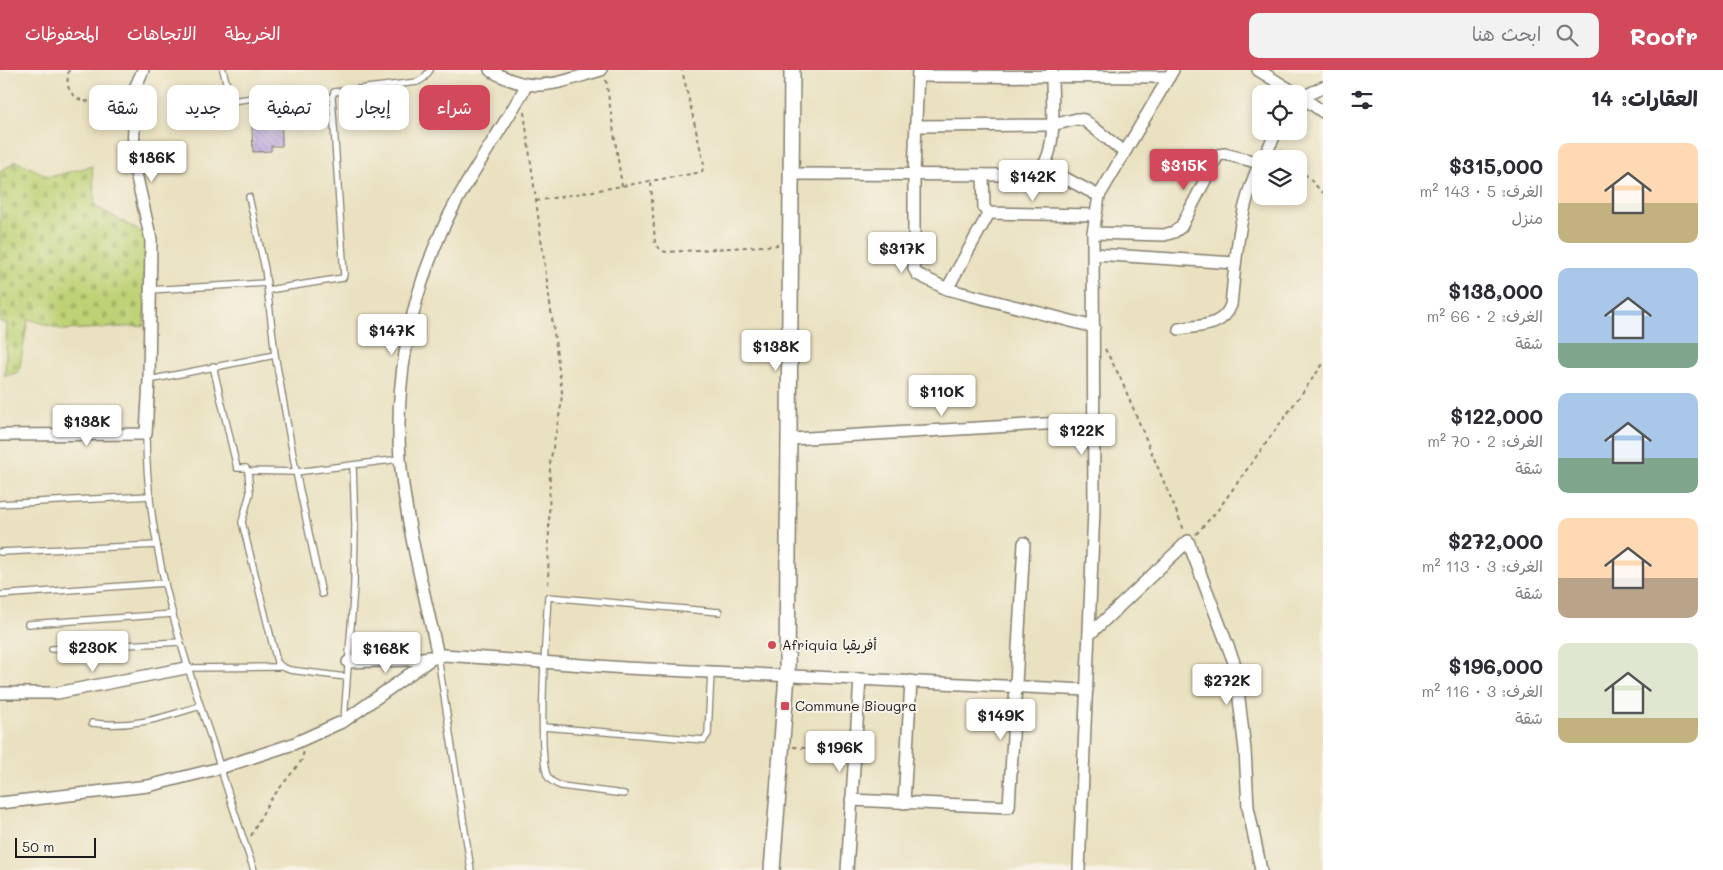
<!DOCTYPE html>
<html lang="ar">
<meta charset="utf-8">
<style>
body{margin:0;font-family:Mali,"Playpen Sans Arabic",sans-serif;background:#f2f2f3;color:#2b2b33;direction:rtl;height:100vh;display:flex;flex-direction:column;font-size:19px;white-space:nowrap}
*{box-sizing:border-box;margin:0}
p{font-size:16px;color:#7c7c81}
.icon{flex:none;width:28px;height:28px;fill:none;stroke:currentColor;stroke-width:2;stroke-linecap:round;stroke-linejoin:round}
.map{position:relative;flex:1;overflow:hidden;direction:ltr}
.side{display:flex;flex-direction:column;background:#fff;width:400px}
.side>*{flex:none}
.guide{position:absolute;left:15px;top:15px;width:475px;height:45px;direction:rtl;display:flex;gap:10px}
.buttons{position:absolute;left:1252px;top:15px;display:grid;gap:10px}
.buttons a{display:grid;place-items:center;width:55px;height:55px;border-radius:10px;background:#fff;box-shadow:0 2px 8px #0003;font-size:25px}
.scale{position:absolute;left:15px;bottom:12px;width:81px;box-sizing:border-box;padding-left:5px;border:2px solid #1c1c1c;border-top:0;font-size:14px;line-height:18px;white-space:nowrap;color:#1c1c1c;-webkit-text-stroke:4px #f7f3e8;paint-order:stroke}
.price{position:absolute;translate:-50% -42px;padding:0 11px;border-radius:5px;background:#fff;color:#222;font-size:16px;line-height:32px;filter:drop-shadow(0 1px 2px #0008)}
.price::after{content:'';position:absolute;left:50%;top:30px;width:15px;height:11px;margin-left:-8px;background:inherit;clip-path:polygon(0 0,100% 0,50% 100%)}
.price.on{background:#d1495b;color:#fff}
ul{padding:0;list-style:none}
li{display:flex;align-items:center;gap:15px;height:125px;padding:0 25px}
li span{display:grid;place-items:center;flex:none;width:140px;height:100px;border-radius:10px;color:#555}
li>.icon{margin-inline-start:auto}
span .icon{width:60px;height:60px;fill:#fffc;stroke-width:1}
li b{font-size:21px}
h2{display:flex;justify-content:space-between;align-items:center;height:60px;padding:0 25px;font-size:21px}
.pill{padding:0 18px;border-radius:10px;background:#fff;box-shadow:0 2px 8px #0003;font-size:18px;line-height:45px}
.pill.on{background:#d1495b;color:#fff}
header{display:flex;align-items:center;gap:30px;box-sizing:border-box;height:70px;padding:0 25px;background:#d1495b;color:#fff}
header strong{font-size:24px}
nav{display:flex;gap:28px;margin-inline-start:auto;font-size:18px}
.search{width:350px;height:45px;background:#f2f2f3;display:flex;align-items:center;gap:12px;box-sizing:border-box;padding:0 18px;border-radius:10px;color:#7c7c81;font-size:19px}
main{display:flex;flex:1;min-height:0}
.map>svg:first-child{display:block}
</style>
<header>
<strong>Roofr</strong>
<div class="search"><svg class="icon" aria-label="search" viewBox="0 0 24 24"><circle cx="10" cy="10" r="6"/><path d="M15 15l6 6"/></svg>ابحث هنا</div>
<nav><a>الخريطة</a><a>الاتجاهات</a><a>المحفوظات</a></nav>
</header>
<main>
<section class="side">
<h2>العقارات: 14<svg class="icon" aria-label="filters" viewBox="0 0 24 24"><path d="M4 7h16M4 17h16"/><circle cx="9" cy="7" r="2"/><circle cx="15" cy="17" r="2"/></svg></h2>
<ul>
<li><span style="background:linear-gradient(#ffd9b3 60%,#c2b280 0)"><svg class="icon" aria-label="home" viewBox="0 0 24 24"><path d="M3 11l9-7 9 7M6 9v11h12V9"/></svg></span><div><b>$315,000</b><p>الغرف: 5 · 143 m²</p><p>منزل</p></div></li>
<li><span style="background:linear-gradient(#a9c7e8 75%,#7fa58c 0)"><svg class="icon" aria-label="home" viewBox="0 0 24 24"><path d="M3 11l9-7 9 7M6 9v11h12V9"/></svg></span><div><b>$138,000</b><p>الغرف: 2 · 66 m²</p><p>شقة</p></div></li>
<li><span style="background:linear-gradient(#a9c7e8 65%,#7fa58c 0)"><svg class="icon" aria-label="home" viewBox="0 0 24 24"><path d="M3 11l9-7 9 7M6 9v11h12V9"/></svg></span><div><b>$122,000</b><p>الغرف: 2 · 70 m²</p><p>شقة</p></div></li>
<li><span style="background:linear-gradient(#ffd9b3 60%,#b9a48a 0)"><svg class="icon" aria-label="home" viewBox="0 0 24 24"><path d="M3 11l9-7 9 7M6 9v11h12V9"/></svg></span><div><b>$272,000</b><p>الغرف: 3 · 113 m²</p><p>شقة</p></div></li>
<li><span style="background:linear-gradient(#dfe7d0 75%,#c2b280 0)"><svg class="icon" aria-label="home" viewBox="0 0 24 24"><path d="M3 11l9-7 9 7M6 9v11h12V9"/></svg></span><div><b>$196,000</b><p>الغرف: 3 · 116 m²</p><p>شقة</p></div></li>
</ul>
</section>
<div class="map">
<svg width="1323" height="800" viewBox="0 0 1323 800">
<defs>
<pattern id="cemetery-stones" width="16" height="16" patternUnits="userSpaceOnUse" patternTransform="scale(1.25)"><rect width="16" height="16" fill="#bed275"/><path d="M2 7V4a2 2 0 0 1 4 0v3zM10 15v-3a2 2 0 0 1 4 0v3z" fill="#a3b465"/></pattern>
<pattern id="building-back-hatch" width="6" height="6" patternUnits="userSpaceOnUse" patternTransform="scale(1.25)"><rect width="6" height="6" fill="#b39fe0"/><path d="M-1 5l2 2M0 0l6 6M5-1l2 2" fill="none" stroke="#9181b5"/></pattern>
</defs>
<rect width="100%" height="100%" fill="#f7f3e8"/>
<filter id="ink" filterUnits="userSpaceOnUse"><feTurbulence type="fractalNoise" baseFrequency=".02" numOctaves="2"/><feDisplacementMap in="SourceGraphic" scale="10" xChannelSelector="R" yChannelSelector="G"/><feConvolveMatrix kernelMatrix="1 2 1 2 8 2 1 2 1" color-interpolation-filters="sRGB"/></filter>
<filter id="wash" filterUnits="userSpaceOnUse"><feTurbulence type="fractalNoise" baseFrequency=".0096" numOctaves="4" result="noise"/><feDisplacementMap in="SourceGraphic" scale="20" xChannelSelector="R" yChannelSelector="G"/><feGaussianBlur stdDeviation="1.12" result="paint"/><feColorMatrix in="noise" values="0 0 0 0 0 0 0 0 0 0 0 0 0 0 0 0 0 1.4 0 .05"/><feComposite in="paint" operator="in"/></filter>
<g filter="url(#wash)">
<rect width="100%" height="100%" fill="#eae1c0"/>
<path fill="url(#cemetery-stones)" stroke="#6d7748" d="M16,91l34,16 42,-11 3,40 55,31 -6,89 -80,4 -36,-11 -9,53 -14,4 2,-53 -7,-1v-150z"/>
<g id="blocks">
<path fill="url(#building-back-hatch)" d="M281,31l1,45h-11v5l-18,1 -2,-49z"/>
</g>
</g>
<g filter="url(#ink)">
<use href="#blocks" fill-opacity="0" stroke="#837e6e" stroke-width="1"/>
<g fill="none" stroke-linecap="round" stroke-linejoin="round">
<defs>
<g id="service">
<path d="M223,0l8,31 45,-6"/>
<path d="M249,127l16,72 10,86 21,117 26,122"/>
<path d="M149,220l118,-7"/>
<path d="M268,220l75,-12 1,-3 -12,-178 2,-5 83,-10 7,-4 6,-8"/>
<path d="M213,296l24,102h9l2,3 48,1 104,-13"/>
<path d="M149,310l126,-25"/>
<path d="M146,364c0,106 33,210 67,310 13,42 26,84 41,126"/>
<path d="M248,401l2,22 -8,29 35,140 5,5 8,3 56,7"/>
<path d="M0,434l150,-8"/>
<path d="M0,482l157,-7"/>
<path d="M0,525l165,-12"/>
<path d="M28,554l145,-10"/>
<path d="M52,579l128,-7"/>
<path d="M438,587l33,213"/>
<path d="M186,598l96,-1"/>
<path d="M344,650l10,-134 1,-60 -2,-61"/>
<path d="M92,653c42,5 69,-5 108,-17"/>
<path d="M544,657l160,13 4,-6 3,-62"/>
<path d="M624,724l-63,-8c-5,-2 -10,-4 -13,-9 -11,-18 -2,-151 0,-180l171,15"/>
</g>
<g id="minor">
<path d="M490,0c44,26 66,13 111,0"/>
<path d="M918,0l-4,104v95l3,5 30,15 147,38"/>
<path d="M1258,0l39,24"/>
<path d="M918,6l251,1"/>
<path d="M1299,25l24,17"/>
<path d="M1299,32l4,-5 20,-10"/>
<path d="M916,56l136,-1 25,-6 7,1 40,32"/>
<path d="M1263,89l14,-28"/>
<path d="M1042,96l57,30"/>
<path d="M791,104l231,1c4,-1 11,-1 15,-4 23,-13 14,-78 15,-101"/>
<path d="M983,105l1,33 5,5 106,2"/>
<path d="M1093,163l71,2 10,-3 7,-5 37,-72 7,-1 35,9"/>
<path d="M1094,184l141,9"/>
<path d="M947,219l42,-76"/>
<path d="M1179,259c21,-4 43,-1 52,-24 5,-49 8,-99 30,-144"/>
<path d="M0,365l146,-1 3,-54 2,-140 -18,-80 2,-72 8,-18"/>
<path d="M791,369l304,-18"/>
<path d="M1089,565l99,-94 47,124 10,85 3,57 13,63"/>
<path d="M348,592l59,-2 31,-4c-14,-65 -32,-131 -38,-197 -5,-72 8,-149 36,-215 23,-57 61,-105 90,-158"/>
<path d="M0,623h57l129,-25"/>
<path d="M851,730l158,7 15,-264"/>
<path d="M0,733l148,-17 72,-18 73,-24 51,-23 87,-62 13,-4 182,13 461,22"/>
<path d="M904,733l7,-122"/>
<path d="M847,800l13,-191"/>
<path d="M1079,800l15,-360 -1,-277 6,-37 74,-126"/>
</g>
<path id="secondary" d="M772,800l15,-195 5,-605"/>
</defs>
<use href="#service" stroke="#837e6e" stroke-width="8"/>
<use href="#minor" stroke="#837e6e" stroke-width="14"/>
<use href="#secondary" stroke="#837e6e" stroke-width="18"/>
<g stroke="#837e6e" stroke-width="2" stroke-dasharray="4 4" stroke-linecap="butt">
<path d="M69,0c-1,4 -2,12 -1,16 7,24 41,15 56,8"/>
<path d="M606,10l16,106"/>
<path d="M524,42l38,280 -1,14 -11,57 -2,125"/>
<path d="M1280,80l9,9"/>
<path d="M1299,98l24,25"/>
<path d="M651,113l4,61 7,7 5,1 111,-7"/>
<path d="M536,131l166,-29 2,-8 -22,-94"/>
<path d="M1105,279l15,28 64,153"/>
<path d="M1196,464l21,-23 106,-147"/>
<path d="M793,677l50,4"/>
<path d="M251,766l17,-33 34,-43 2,-10"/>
</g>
<use href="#service" stroke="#fff" stroke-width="5.5"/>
<use href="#minor" stroke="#fff" stroke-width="11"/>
<use href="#secondary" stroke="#fff" stroke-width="15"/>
</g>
</g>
<g fill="#d1495b" stroke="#f7f3e8" stroke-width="2">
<circle cx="772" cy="575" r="5"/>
<rect x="780" y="631" width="10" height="10" rx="2.5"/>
</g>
<g text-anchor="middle" stroke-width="4" stroke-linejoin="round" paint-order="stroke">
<g font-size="14" fill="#1c1c1c" stroke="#f7f3e8" text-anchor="start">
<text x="782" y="580">Afriquia أفريقيا</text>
<text x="795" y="641">Commune Biougra</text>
</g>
</g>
</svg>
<div class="buttons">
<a><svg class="icon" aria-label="locate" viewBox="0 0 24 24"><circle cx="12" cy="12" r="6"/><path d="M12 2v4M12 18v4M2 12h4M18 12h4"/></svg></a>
<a><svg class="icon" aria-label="layers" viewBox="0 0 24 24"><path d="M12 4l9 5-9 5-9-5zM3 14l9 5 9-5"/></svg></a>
</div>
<div class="scale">50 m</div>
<b class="price" style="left:152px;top:113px">$186K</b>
<b class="price on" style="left:1184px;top:121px">$315K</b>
<b class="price" style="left:1033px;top:132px">$142K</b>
<b class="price" style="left:902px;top:204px">$317K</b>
<b class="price" style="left:392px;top:286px">$147K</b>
<b class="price" style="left:776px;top:302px">$138K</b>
<b class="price" style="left:942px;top:347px">$110K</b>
<b class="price" style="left:87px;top:377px">$138K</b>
<b class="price" style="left:1082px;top:386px">$122K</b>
<b class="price" style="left:93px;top:603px">$230K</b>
<b class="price" style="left:386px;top:604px">$168K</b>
<b class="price" style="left:1227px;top:636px">$272K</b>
<b class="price" style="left:1001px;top:671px">$149K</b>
<b class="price" style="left:840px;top:703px">$196K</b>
<div class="guide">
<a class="pill on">شراء</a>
<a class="pill">إيجار</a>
<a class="pill">تصفية</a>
<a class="pill">جديد</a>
<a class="pill">شقة</a>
</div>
</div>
</main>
